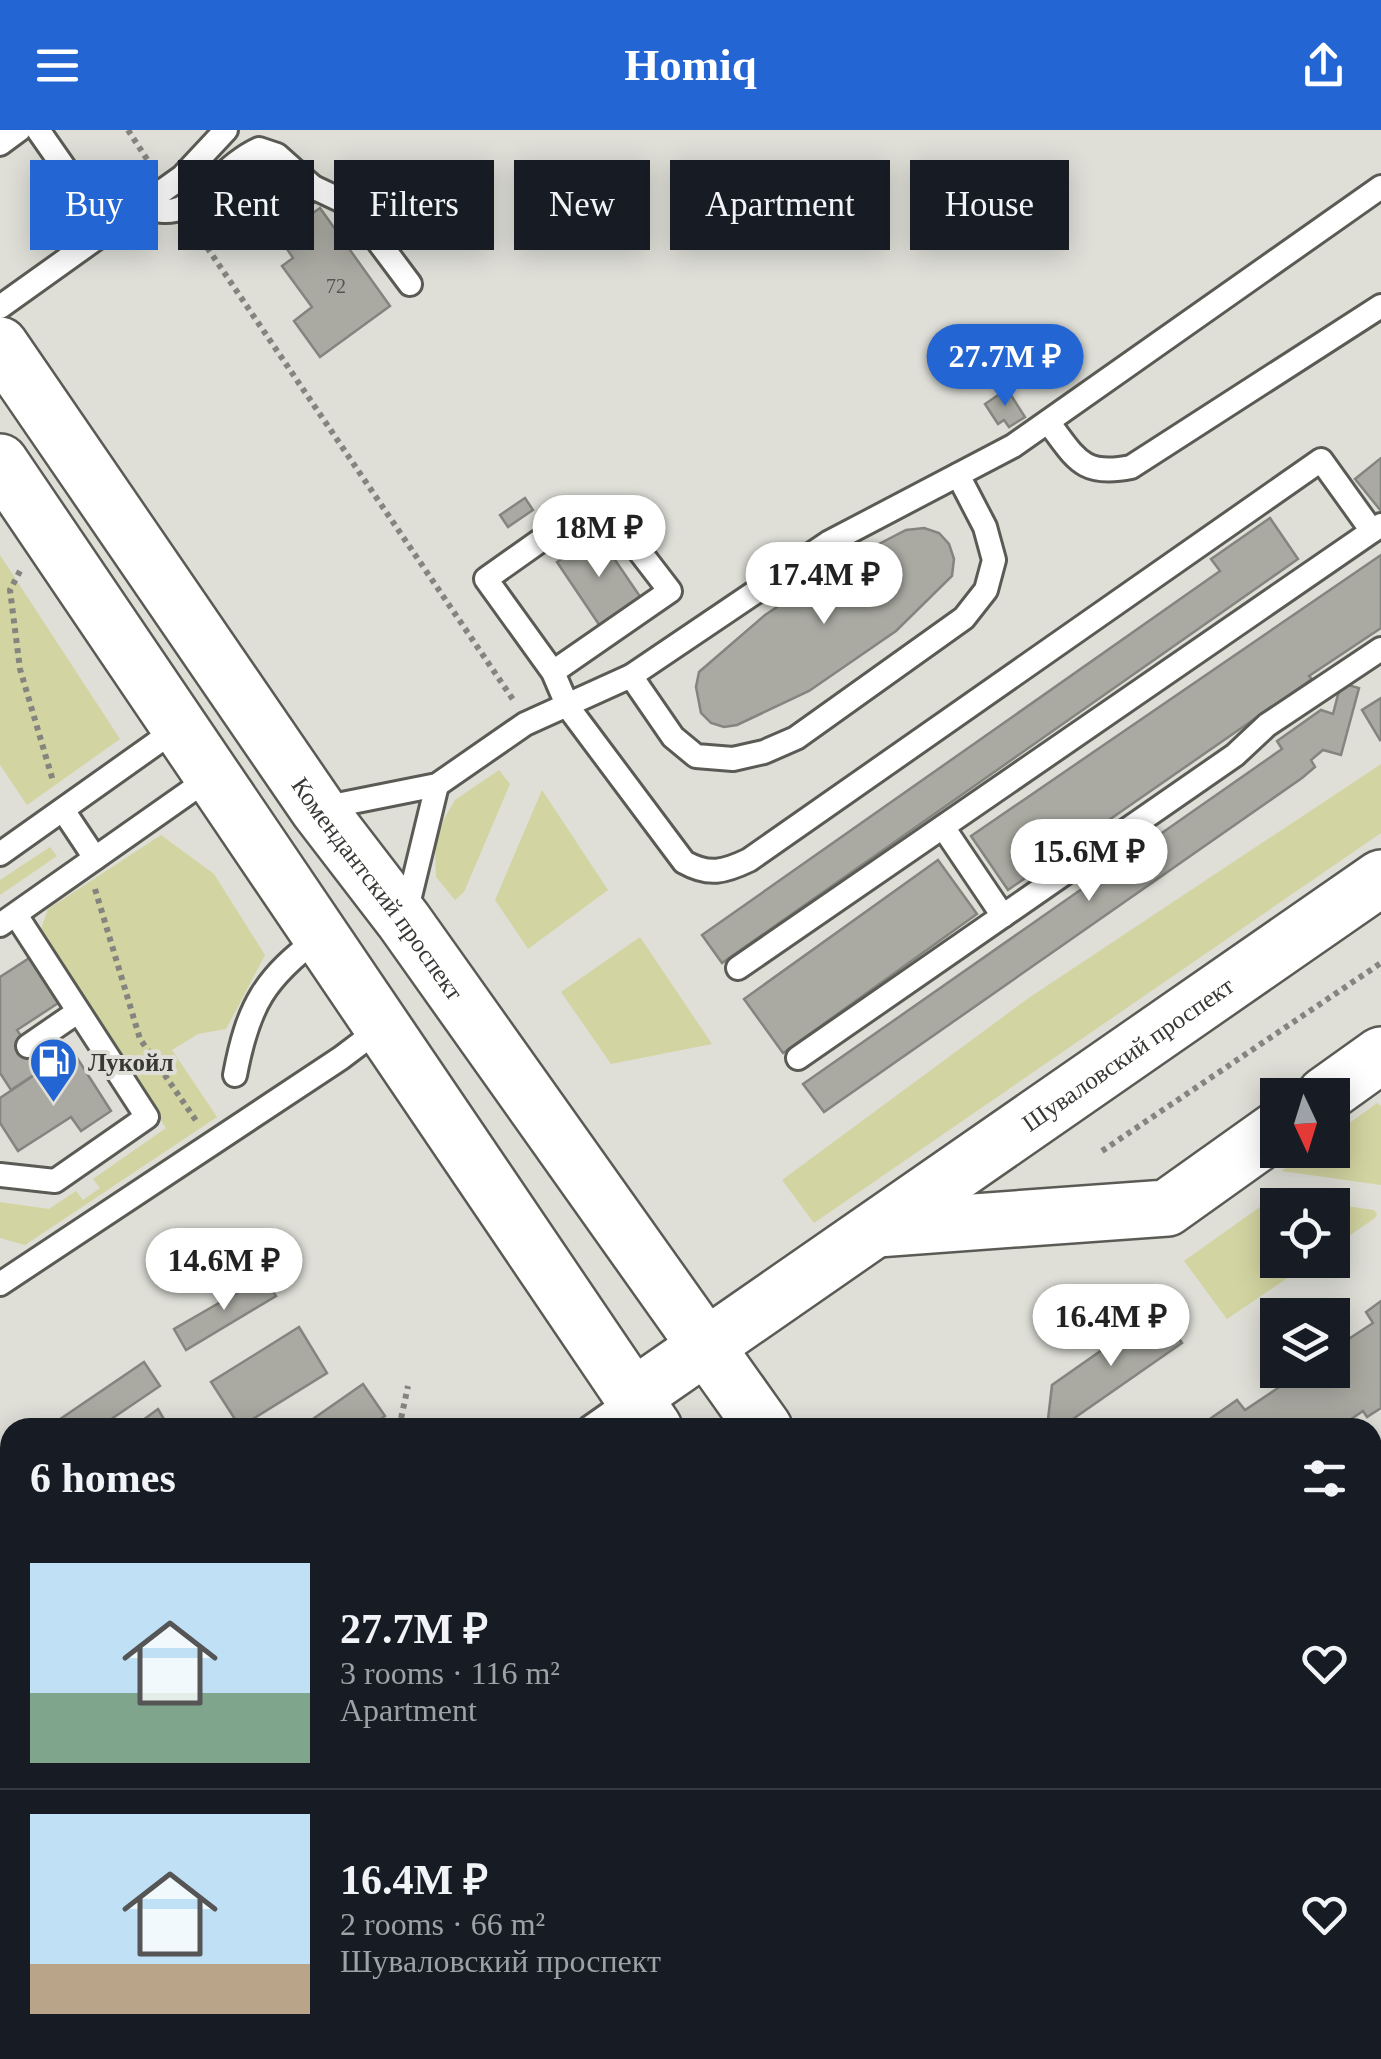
<!DOCTYPE html>
<meta charset="utf-8">
<style>
body{margin:0;font-family:"Times New Roman",serif;background:#242831;color:#f1f3f6;height:100vh;display:flex;flex-direction:column;font-size:38px;white-space:nowrap}
*{box-sizing:border-box;margin:0}
p{font-size:32px;color:#9ea1a6}
.icon{flex:none;width:55px;height:55px;fill:none;stroke:currentColor;stroke-width:2;stroke-linecap:round;stroke-linejoin:round}
.map{position:relative;flex:1;overflow:hidden}
.panel{position:absolute;left:0px;top:1288px;width:1382px;height:642px;display:flex;flex-direction:column;background:#171b24;border-radius:30px 30px 0 0;box-shadow:0 5px 25px #0003}
.panel>*{flex:none}
.guide{position:absolute;left:30px;top:30px;width:1322px;height:90px;display:flex;gap:20px}
.needle{width:65px;rotate:176deg}
.controls{position:absolute;left:1260px;top:948px;display:grid;gap:20px}
.controls a{display:grid;place-items:center;width:90px;height:90px;border-radius:0px;background:#171b24;box-shadow:0 5px 25px #0003;font-size:50px}
.price{position:absolute;translate:-50% -85px;padding:0 22px;border-radius:35px;background:#fff;color:#222;font-size:32px;line-height:65px;filter:drop-shadow(0 2px 5px #0008)}
.price::after{content:'';position:absolute;left:50%;top:60px;width:30px;height:22px;margin-left:-15px;background:inherit;clip-path:polygon(0 0,100% 0,50% 100%)}
.price.current{background:#2365d2;color:#fff}
ul{padding:0;list-style:none}
li{display:flex;align-items:center;gap:30px;height:250px;padding:0 30px}
li+li{border-top:2px solid #363941}
li span{display:grid;place-items:center;flex:none;width:280px;height:200px;border-radius:0px;color:#555}
li>.icon{margin-inline-start:auto}
span .icon{width:120px;height:120px;fill:#fffc;stroke-width:1}
li b{font-size:42px}
h2{display:flex;justify-content:space-between;align-items:center;height:120px;padding:0 30px;font-size:42px}
.tag{padding:0 35px;border-radius:0px;background:#171b24;box-shadow:0 5px 25px #0003;font-size:35px;line-height:90px}
.tag.current{background:#2365d2;color:#fff}
header{display:flex;justify-content:space-between;align-items:center;height:130px;padding:0 30px;background:#2365d2;color:#fff;font-size:45px;font-weight:700}
.map>svg:first-child{display:block}
</style>
<header><svg class="icon" aria-label="menu" viewBox="0 0 24 24"><path d="M4 6h16M4 12h16M4 18h16"/></svg>Homiq<svg class="icon" aria-label="share" viewBox="0 0 24 24"><path d="M12 15V3M7 8l5-5 5 5M5 13v7h14v-7"/></svg></header>
<div class="map">
<svg width="1381" height="1929" viewBox="0 0 1381 1929">
<rect width="100%" height="100%" fill="#dfdfd8"/>
<g fill="#d2d4a1">
<path d="M0,425l120,184 -93,66 -27,-40z"/>
<path d="M1381,634v69l-567,390 -32,-43 248,-183z"/>
<path d="M499,640l11,14 -46,108 -9,8 -19,-23 -1,-31 9,-27 11,-19z"/>
<path d="M542,660l66,100 -80,59 -33,-49z"/>
<path d="M161,705l53,39 51,81 -39,74 -28,5 -26,16 45,67 -192,128 -25,-7v-36l49,7 27,-18 7,9 17,-12 -7,-9 73,-51 -122,-179 -3,-20 7,-20z"/>
<path d="M50,717l7,9 -57,39v-15z"/>
<path d="M640,807l72,107 -101,20 -50,-72z"/>
<path d="M1377,973l4,3v79l-100,-14 30,-21h21l1,-15z"/>
<path d="M1275,1066l99,14 3,4 -2,4 -42,29 -1,-42h-54v55h36l-87,59 -43,-58z"/>
<path d="M1373,1919l3,4 -8,6h-59l13,-9z"/>
<path d="M970,1920h80l6,9h-87z"/>
</g>
<g fill="#aaaaa3" stroke="#85857f" stroke-width="2.5">
<path d="M221,64l25,34 -19,14 -25,-35z"/>
<path d="M320,78l70,98 -70,51 -26,-36 18,-14 -30,-41 11,-8 -14,-21z"/>
<path d="M1007,259l18,28 -16,10 -5,-7 -6,4 -13,-20z"/>
<path d="M1381,328v53l-26,-32z"/>
<path d="M525,368l8,12 -25,17 -8,-12z"/>
<path d="M1270,388l28,41 -576,404 -20,-28 518,-364 -9,-12z"/>
<path d="M924,398l15,5 10,11 5,15 -2,17 -56,55 -87,60 -72,34 -13,2 -13,-4 -10,-10 -5,-26 3,-15 66,-57 85,-56 56,-29z"/>
<path d="M598,405l43,63 -41,28 -43,-64z"/>
<path d="M1381,425v73l-72,48 3,3 -304,211 -37,-54z"/>
<path d="M1341,553l18,5 -18,67 -18,-5 -12,10 4,7 -13,11 -478,334 -21,-28 479,-335 -5,-8 44,-31 12,4z"/>
<path d="M1381,568v41l-1,1 -18,-30z"/>
<path d="M938,730l39,54 -194,139 -39,-54z"/>
<path d="M34,825l29,45 -46,30 26,39 -32,21 -11,-17v-96z"/>
<path d="M72,920l39,61 -30,20 -10,-14 -53,34 -18,-28v-25z"/>
<path d="M264,1147l12,19 -90,54 -12,-21z"/>
<path d="M1381,1171v107l-14,9 -4,-6 -25,17h-141l40,-28 8,10 33,-22 -8,-11 11,-7h51v-35l5,-3 7,10 29,-19 -7,-11z"/>
<path d="M1159,1180l23,33 -122,85h-13l5,-43z"/>
<path d="M299,1197l28,46 -87,54 -29,-45z"/>
<path d="M144,1232l16,24 -62,42h-51z"/>
<path d="M363,1254l22,32 -17,12h-68z"/>
<path d="M158,1279l11,19h-37z"/>
<path d="M10,1323v34l-10,7v-34z"/>
<path d="M10,1382v92l-10,7v-92z"/>
<path d="M10,1495v47l-10,7v-47z"/>
<path d="M1372,1575l9,12v141l-9,-13z"/>
</g>
<g fill="none" stroke-linecap="round" stroke-linejoin="round">
<defs>
<g id="lane">
<path d="M38,0l37,53"/>
<path d="M0,14l19,-14"/>
<path d="M141,76c13,4 27,8 40,2 27,-14 47,-45 78,-59l18,6 36,32 38,18 59,79"/>
<path d="M268,94l45,-37"/>
<path d="M0,177l182,-130 44,-47"/>
<path d="M1048,292c28,36 33,55 83,45l250,-161"/>
<path d="M553,542l-67,-93 89,-63 42,6 53,69 -117,81 15,35 116,155c25,14 40,10 65,-2l572,-400 51,71"/>
<path d="M631,546l42,61 23,19 37,3 31,-7 32,-14 168,-120 22,-28 8,-30 -9,-33 -27,-52"/>
<path d="M322,678l115,-23 88,-61 106,-48 197,-133 185,-97 368,-259"/>
<path d="M63,680l32,48"/>
<path d="M943,697l60,89"/>
<path d="M0,724l179,-127"/>
<path d="M406,783l31,-128"/>
<path d="M0,795l212,-149"/>
<path d="M738,838l643,-443"/>
<path d="M28,916l48,-33"/>
<path d="M798,928l437,-303 32,-30 114,-76"/>
<path d="M235,945c13,-69 29,-97 86,-139"/>
<path d="M0,1045l55,6 92,-64 -131,-202"/>
<path d="M0,1154l341,-226 41,-31"/>
<path d="M589,1298l44,-31"/>
<path d="M1372,1346l9,-5"/>
<path d="M1372,1472l9,8"/>
<path d="M1372,1886l9,12"/>
<path d="M276,1929l20,-7 28,7"/>
<path d="M629,1929l72,-7 45,7"/>
<path d="M1272,1929l13,-9"/>
</g>
<path id="street" d="M948,1929l1,-9"/>
<g id="secondary">
<path id="s1" d="M0,215l318,464 86,112 360,507"/>
<path d="M0,332l654,966"/>
<path d="M1325,965l56,-40"/>
<path d="M877,1099l290,-21 111,-79"/>
<path id="s2" d="M633,1267l748,-519"/>
<path d="M1093,1920l6,9"/>
<path d="M1184,1920l5,9"/>
</g>
</defs>
<use href="#lane" stroke="#5b5b55" stroke-width="28"/>
<use href="#street" stroke="#5b5b55" stroke-width="48"/>
<use href="#secondary" stroke="#5b5b55" stroke-width="60"/>
<g stroke="#858580" stroke-width="6" stroke-dasharray="5 5" stroke-linecap="butt">
<path d="M128,0l24,37"/>
<path d="M196,101l318,470"/>
<path d="M20,441l-10,19 10,79 33,112"/>
<path d="M95,759l45,150 57,83"/>
<path d="M1102,1021l279,-188"/>
<path d="M399,1298l9,-42"/>
<path d="M1372,1799l9,13"/>
<path d="M834,1920l6,9"/>
<path d="M368,1929l5,-9"/>
<path d="M518,1929l1,-9"/>
</g>
<use href="#lane" stroke="#fff" stroke-width="22"/>
<use href="#street" stroke="#fff" stroke-width="42"/>
<use href="#secondary" stroke="#fff" stroke-width="55"/>
</g>
<defs>
<symbol id="fuel-pin" viewBox="-11 -11 22 30"><path d="M0 17L-7.5 6A9.5 9.5 0 1 1 7.5 6Z" fill="#2365d2" stroke="#dfdfd8"/><path d="M-5.5-6h7V0h2V4h1.3V-2.5L3-4.5l.8-.8L6-3V5H2.5V1h-1V6h-7ZM-4.2-4.7v3.2H.2V-4.7Z" fill="#fff"/></symbol>
</defs>
<g fill-rule="evenodd">
<use href="#fuel-pin" x="26" y="904" width="55" height="75"/>
</g>
<g text-anchor="middle" stroke-width="8" stroke-linejoin="round" paint-order="stroke">
<g font-size="20" fill="#545450">
<text x="336" y="163">72</text>
</g>
<g font-size="25" fill="#383835" stroke="#dfdfd8">
<text dy="9" stroke="none"><textPath href="#s1" startOffset="662">Комендантский проспект</textPath></text>
<text dy="9" stroke="none"><textPath href="#s2" startOffset="602">Шуваловский проспект</textPath></text>
</g>
<g font-size="25" font-weight="bold" fill="#383835" stroke="#dfdfd8" text-anchor="start">
<text x="88" y="941">Лукойл</text>
</g>
</g>
</svg>
<div class="controls">
<a><svg class="needle" viewBox="-14 -14 28 28"><path d="M0-13l5 13h-10z" fill="#e53935"/><path d="M0 13l5-13h-10z" fill="#9ea1a6"/></svg></a>
<a><svg class="icon" aria-label="locate" viewBox="0 0 24 24"><circle cx="12" cy="12" r="6"/><path d="M12 2v4M12 18v4M2 12h4M18 12h4"/></svg></a>
<a><svg class="icon" aria-label="layers" viewBox="0 0 24 24"><path d="M12 4l9 5-9 5-9-5zM3 14l9 5 9-5"/></svg></a>
</div>
<b class="price current" style="left:1005px;top:279px">27.7M ₽</b>
<b class="price" style="left:599px;top:450px">18M ₽</b>
<b class="price" style="left:824px;top:497px">17.4M ₽</b>
<b class="price" style="left:1089px;top:774px">15.6M ₽</b>
<b class="price" style="left:224px;top:1183px">14.6M ₽</b>
<b class="price" style="left:1111px;top:1239px">16.4M ₽</b>
<div class="guide">
<a class="tag current">Buy</a>
<a class="tag">Rent</a>
<a class="tag">Filters</a>
<a class="tag">New</a>
<a class="tag">Apartment</a>
<a class="tag">House</a>
</div>
<section class="panel">
<h2>6 homes<svg class="icon" aria-label="filters" viewBox="0 0 24 24"><path d="M4 7h16M4 17h16"/><circle cx="9" cy="7" r="2"/><circle cx="15" cy="17" r="2"/></svg></h2>
<ul>
<li><span style="background:linear-gradient(#bfe0f5 65%,#7fa58c 0)"><svg class="icon" aria-label="home" viewBox="0 0 24 24"><path d="M3 11l9-7 9 7M6 9v11h12V9"/></svg></span><div><b>27.7M ₽</b><p>3 rooms · 116 m²</p><p>Apartment</p></div><svg class="icon" aria-label="heart" viewBox="0 0 24 24"><path d="M12 20l-8-8c-3-5 5-10 8-4 3-6 11-1 8 4z"/></svg></li>
<li><span style="background:linear-gradient(#bfe0f5 75%,#b9a48a 0)"><svg class="icon" aria-label="home" viewBox="0 0 24 24"><path d="M3 11l9-7 9 7M6 9v11h12V9"/></svg></span><div><b>16.4M ₽</b><p>2 rooms · 66 m²</p><p>Шуваловский проспект</p></div><svg class="icon" aria-label="heart" viewBox="0 0 24 24"><path d="M12 20l-8-8c-3-5 5-10 8-4 3-6 11-1 8 4z"/></svg></li>
</ul>
</section>
</div>
